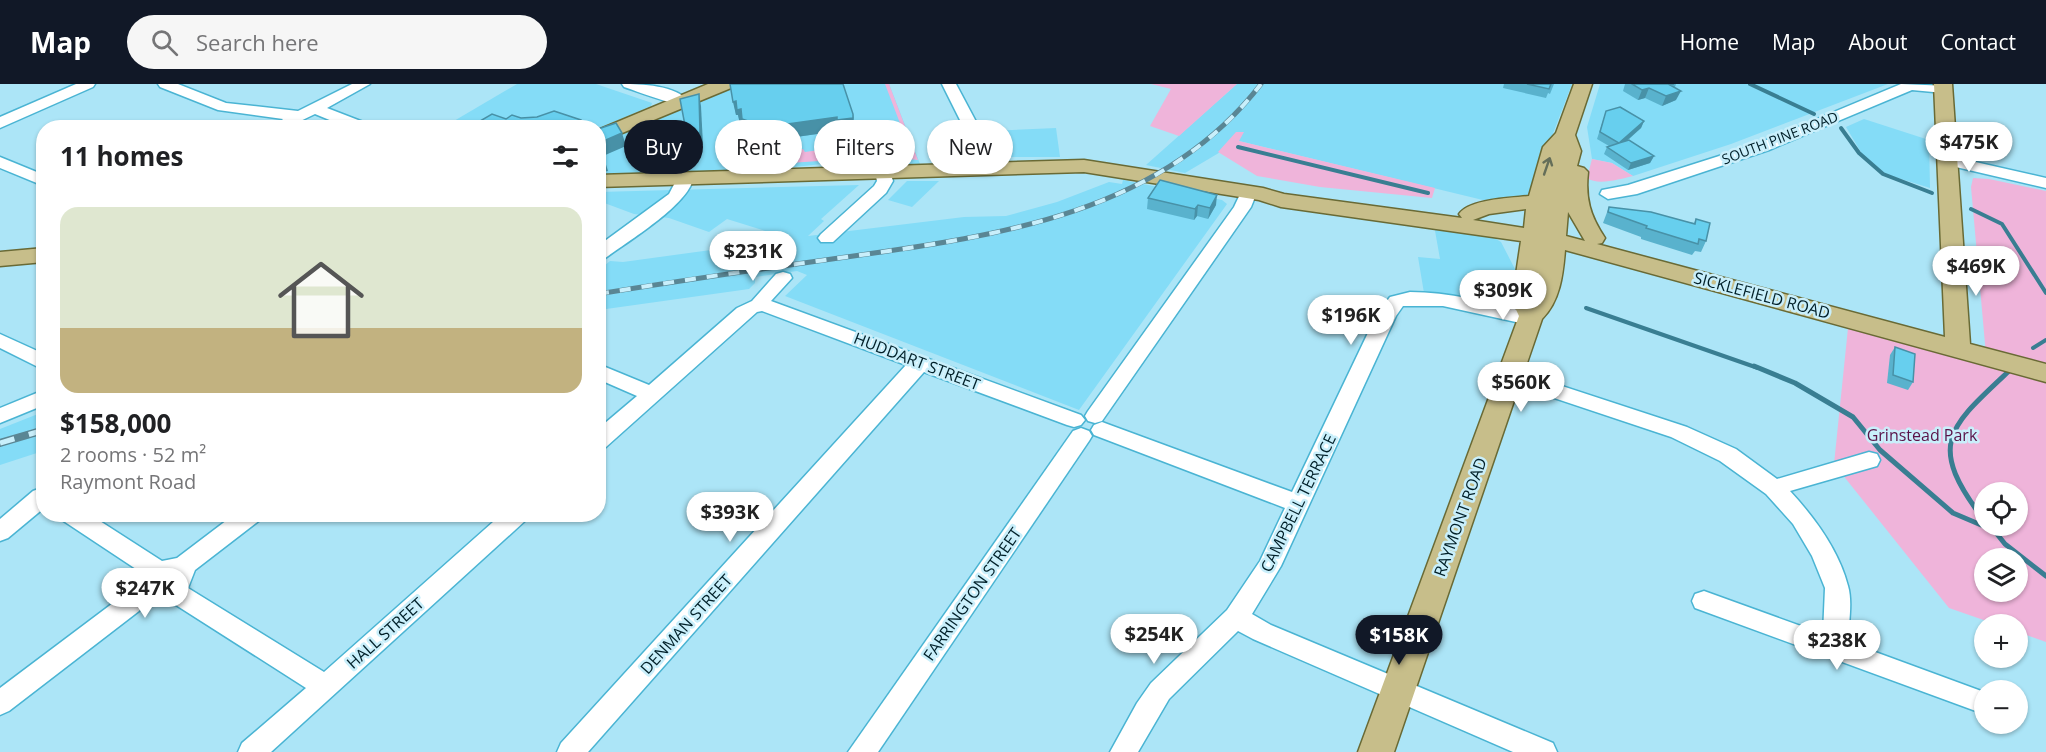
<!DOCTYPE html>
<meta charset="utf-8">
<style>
body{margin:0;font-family:"Open Sans",sans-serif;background:#f6f6f6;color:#202124;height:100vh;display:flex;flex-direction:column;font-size:22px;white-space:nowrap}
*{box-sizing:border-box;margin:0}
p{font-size:20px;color:#757577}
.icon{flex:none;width:33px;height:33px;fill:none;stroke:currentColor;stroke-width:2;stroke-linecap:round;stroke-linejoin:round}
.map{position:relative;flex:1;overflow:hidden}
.details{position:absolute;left:36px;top:36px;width:570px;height:402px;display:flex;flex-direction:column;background:#fff;border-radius:24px;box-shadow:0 2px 4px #0004}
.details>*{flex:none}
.guide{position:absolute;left:624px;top:36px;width:570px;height:54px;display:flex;gap:12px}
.fabs{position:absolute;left:1974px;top:398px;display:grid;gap:12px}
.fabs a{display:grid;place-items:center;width:54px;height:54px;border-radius:50%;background:#fff;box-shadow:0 2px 4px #0004;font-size:30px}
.price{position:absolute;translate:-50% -51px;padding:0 14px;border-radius:21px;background:#fff;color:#222;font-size:20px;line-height:39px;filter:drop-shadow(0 2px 3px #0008)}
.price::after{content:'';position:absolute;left:50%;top:36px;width:18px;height:14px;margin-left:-9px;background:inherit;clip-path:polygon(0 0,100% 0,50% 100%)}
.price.current{background:#111827;color:#fff}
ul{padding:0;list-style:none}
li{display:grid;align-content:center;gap:12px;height:318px;padding:0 24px}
li span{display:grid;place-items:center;height:186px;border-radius:18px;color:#555}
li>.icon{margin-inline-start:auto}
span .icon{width:108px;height:108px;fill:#fffc;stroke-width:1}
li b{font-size:26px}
h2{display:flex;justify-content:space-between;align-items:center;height:72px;padding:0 24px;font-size:26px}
.chip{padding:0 21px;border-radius:27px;background:#fff;box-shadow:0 2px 4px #0004;font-size:21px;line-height:54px}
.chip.current{background:#111827;color:#fff}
header{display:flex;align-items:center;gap:36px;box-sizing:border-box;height:84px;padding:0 30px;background:#111827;color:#fff}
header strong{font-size:28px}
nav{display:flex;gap:33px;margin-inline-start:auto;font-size:21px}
.search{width:420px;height:54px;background:#f6f6f6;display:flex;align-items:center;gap:15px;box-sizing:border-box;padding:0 21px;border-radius:33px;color:#757577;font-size:22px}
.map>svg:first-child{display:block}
</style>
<header>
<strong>Map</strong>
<div class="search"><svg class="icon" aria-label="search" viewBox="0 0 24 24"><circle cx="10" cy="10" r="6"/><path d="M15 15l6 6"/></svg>Search here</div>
<nav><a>Home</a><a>Map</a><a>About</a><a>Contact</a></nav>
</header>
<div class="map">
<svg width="2046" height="668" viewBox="0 0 2046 668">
<rect width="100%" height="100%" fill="#ace5f7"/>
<g fill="#84dcf7">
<path d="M517,0h79l56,19 -1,3 -52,22h-157z"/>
<path d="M741,0h148l31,80h-16l-8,-4 -20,1 -5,3 -17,2 -32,-2 -75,8 -148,5v-34z"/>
<path d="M1237,0h335l-43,112 -39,9 -3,-4 -248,-60 -54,32 -39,-8z"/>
<path d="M1600,0h288l-157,60 -98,32 -21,-13 -20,-4 -5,-32z"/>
<path d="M1864,35l65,21 1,48 -45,-14 -23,-20 -16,-27z"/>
<path d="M1056,44l4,29h-57l-14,-26z"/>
<path d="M1123,96l99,20 5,4 -148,206 -294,-114 22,-21 -10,-4 -42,6v6l-6,6 -150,21v-40l11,-9 13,1 168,-23 -64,-20 -18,13 -40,-14 -35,-4 -35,-13v-9l260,-7 -38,34 3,2 -16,15 156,-19 42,-1 51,-14 52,-20 13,2z"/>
<path d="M907,97h32l-27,26 -24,-7z"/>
<path d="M1434,141l52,8 15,9 16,31 -3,22 -11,4 -79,-6 -6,-36 22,2z"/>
<path d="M43,328v39l-43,14v-36z"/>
</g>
<g fill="#efb4da" fill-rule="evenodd">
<path d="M885,0h4l29,76 -18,-2v-5l11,-1z"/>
<path d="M1151,0h86l-58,52 -29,-10 21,-37z"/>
<path d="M1236,48h8l-5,9 196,47 -3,10 -112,-11 -63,-11 -39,-24z"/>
<path d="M854,61l3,17 -38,-1 -44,3 -3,-9 31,-6 2,3z"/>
<path d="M1592,75l20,4 21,13c-13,3 -35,10 -46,2z"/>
<path d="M1973,94l16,1 57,12v451l-28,-10v-8h-23l-46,-16 -115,-144 14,-136 139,38 -16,-179zM1984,408h34v33h-34zM1984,474h34v33h-34z"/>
</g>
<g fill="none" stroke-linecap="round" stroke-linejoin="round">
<g stroke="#397e92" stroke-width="4">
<path d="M1750,0l64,30"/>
<path d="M1841,44l18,25 24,21 49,19"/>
<path d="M1238,63l190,46"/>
<path d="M1971,125l31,15 44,69"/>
<path d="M1586,224l172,60"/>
<path d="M2033,264l13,-8"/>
</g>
<g stroke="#397e92" stroke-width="5">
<path d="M1754,282l41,17 58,34 27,33 73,63 40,17"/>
<path d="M1984,436c-58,-76 -36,-92 25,-149"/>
<path d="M1993,445l12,15 41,32"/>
</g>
<defs>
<g id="minor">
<path d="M76,0h19l-2,3 -93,41v-11z"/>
<path d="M158,0h20l48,19 72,8 54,-27h18l-43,24 44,17 1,3h-23l-34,-14 -27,13 -8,-5 3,-3 -65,-9 -58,-23z"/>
<path d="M622,0c20,0 53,1 68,18l-3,3c-9,2 -51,-14 -63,-18z"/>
<path d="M942,0h14l34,64 6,21 -2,3h-12l-8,-24z"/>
<path d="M1901,0l48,2 2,3 -7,4 -32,-3 -143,60 -132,44 -29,5 -8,-5 2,-4 26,-5 129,-41z"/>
<path d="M1949,72l97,22v10l-103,-24 -2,-3z"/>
<path d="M0,73l44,18v11l-44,-18z"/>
<path d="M883,83l6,2 4,12 -7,12 -53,49h-12l-3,-4 3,-4 53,-48 3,-5 -2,-9z"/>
<path d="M685,90l8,5c-5,26 -66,63 -89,80l-6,1v-14l71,-52 10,-19z"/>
<path d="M1249,103l8,5 -6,15 -149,214 -7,2 -7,-2 -3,-5 3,-5 146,-204 9,-19z"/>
<path d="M783,188l7,2 2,4 -21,23 310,114 4,5 -4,5 -7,2 -7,-2 -143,-53 -336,380h-31l4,-9 345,-378 -144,-54 -5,1 -151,135 -8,3v-21l39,-33 -39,-17v-15l51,21 88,-77 15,-7 24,-27z"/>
<path d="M1410,208c43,0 85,12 127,23l3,4 -3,4 -7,2 -87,-19h-40l-7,10 -115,250 -29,48 19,11 282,118 4,9h-44l-260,-113 -15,-8 -69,68 -31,53h-28l27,-49 14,-20 76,-73 33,-49 25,-53 -191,-73 -3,-5 3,-5 8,-3 8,3 182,67 85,-178 13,-17z"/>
<path d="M0,250l44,20v16l-44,-22z"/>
<path d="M1510,285l177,58 49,22 41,30 92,-27 8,2 3,6 -3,6 -87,25c25,27 49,60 58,95 5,17 0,40 0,56l136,50v22l-289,-106 -3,-7 3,-7 9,-3 119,43 2,-46 -13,-32 -19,-32 -27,-30 -46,-33 -49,-24 -168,-56 -3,-5 3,-5z"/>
<path d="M44,306v15l-44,18v-15z"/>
<path d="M1081,344l8,3 3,5 -3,5 -211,311h-30l225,-321z"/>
<path d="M41,404l3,1v19l-36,30 -8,3v-22l33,-28z"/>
<path d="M59,430h30l73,47 15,-3 58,-44h28l-3,6 -65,50 -7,18 136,84 178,-158h27l-3,6 -255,232h-33l4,-9 64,-55 -138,-88 -7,1 -12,-3 -10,13 -130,100 -9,4v-27l121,-91 21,-24 -80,-53z"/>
</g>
<g id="major">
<path d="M708,0h25l-2,4 -133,55v-13z"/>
<path d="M1574,0h18l-17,51 6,16 -4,15 7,2 4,4c-3,26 2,44 17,66l-3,5 -5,1 348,93 -11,-253h18l18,260 76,20v18l-481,-132c-2,25 -5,51 -23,69l-148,433h-36l161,-436 -7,-15 9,-60 -240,-34 -22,-7 -175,-28 -486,15v-12l486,-15 179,28 21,6 178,24 -3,-4c10,-15 52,-16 70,-18l14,-49 13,-14zM1526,125l-2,19 -51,-8 16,-6zM1568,128l17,29 -19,-5z"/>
<path d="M44,164v14l-44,4v-14z"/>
</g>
</defs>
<use href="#minor" stroke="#4ab4d3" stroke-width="3"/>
<use href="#major" stroke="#696a35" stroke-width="3"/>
<use href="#minor" fill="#fff" fill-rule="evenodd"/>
<use href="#major" fill="#c7be8a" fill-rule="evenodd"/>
<defs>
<path id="rail-far1" d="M598,210c78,-13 156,-24 234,-35 156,-22 326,-41 429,-175"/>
<path id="rail" d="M0,359l44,-13"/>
</defs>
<use href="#rail-far1" stroke="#5a8694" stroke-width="5"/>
<use href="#rail" stroke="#5a8694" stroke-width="8"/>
<use href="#rail-far1" stroke="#c9effb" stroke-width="4" stroke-dasharray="11" stroke-linecap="butt"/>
<use href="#rail" stroke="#c9effb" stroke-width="5" stroke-dasharray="15" stroke-linecap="butt"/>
</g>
<g fill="#59b2cd">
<path d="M730,0l123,30 2,18 -16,2 -1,-3 -70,10 -23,-8 -2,-10 -3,1 -2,-9h-2z"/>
<path d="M1504,0h50l-4,10 -2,-1 -2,5 -43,-10z"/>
<path d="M1625,0h51l-1,3 1,13 -14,6 -17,-8 -7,2 -15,-9z"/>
<path d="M1606,27l38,10 -3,7 -14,13 27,15 -4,7 -22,7 -24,-16 3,-7 2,-1 -12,-7z"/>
<path d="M1148,114l68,7 -8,14 -11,-3 -3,4 -47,-11z"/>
<path d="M1609,123l85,16 2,-4 10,22 -5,11 -6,-1 -3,4 -51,-16v-2l-38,-14z"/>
<path d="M1895,263l18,35 -5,8 -21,-7 3,-28z"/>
</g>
<g fill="#4891a7">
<path d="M1649,4l-4,10 -7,2 4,-10z"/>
<path d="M1681,7l-5,9 -14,6 4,-10z"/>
<path d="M699,10l2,12 2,39 -13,3 -3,-12z"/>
<path d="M736,17l5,8 2,14 -3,1 -2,-9h-2l-3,-13z"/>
<path d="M853,30l2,18 -16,2 -2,-14z"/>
<path d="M837,33l1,14 -70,10 -2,-14z"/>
<path d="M1644,37l-3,7 -25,22 3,-7z"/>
<path d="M622,49l4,13 -23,10 -4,-13z"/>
<path d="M1654,72l-4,7 -22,7 3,-7z"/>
<path d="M598,74h6l4,13 -10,2z"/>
<path d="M1217,111l-1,10 -8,14 2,-11z"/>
<path d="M1198,121l-1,11 -3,4 1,-11z"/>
</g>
<g fill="#67cfee" stroke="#4891a7" stroke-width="1.5">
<path d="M730,0h113l10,30v4l-16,2v-3l-71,10 -24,-8 -1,-10 -4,1 -1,-9 -3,1z"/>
<path d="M1527,0h24l-2,5z"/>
<path d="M1632,0h42l-4,1 11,6 -15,5 -17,-8 -7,2z"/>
<path d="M699,10l1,39 -13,3 -7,-37z"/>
<path d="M1620,23l24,14 -25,22 10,-3 25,16 -23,7 -24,-16 12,-4 -19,-11 6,-21z"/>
<path d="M554,27l27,9 8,8h-121l24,-14 14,5 6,-4 9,3 16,-1z"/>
<path d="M616,39l6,10 -23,10 5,15h-6v-29z"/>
<path d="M1160,96l57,15 -7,13 -12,-3 -3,4 -47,-11z"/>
<path d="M1609,123l42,5 44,12 1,-5 14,4 -4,18 -7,-2 -1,5 -52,-16 1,-2 -39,-14z"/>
<path d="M1895,263l20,7 -2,28 -20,-7z"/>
</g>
<defs><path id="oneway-shaft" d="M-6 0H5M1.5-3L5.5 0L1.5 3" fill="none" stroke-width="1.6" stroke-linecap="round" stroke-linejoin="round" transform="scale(1.5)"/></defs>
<use stroke="#646e59" href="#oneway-shaft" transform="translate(1547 82) rotate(-71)"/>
<g text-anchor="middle" stroke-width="5" stroke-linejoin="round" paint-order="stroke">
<g font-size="14" fill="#001f28" stroke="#c9effb">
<text transform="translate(1780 54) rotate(-21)" y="5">SOUTH PINE ROAD</text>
</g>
<g font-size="16" fill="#001f28" stroke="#c9effb">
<text transform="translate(1762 211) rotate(15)" y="6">SICKLEFIELD ROAD</text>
<text transform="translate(917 277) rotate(21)" y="6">HUDDART STREET</text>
<text transform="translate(1298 419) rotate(-64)" y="6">CAMPBELL TERRACE</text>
<text transform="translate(1460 433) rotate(-70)" y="6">RAYMONT ROAD</text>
<text transform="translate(972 510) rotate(-55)" y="6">FARRINGTON STREET</text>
<text transform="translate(686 540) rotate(-48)" y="6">DENMAN STREET</text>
<text transform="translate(385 549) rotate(-42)" y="6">HALL STREET</text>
</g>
<g font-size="16" fill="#5a1348" stroke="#c9effb">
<text x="1922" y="357">Grinstead Park</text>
</g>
</g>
</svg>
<div class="fabs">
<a><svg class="icon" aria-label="locate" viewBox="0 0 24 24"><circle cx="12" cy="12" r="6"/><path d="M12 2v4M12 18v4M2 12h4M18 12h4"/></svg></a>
<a><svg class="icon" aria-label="layers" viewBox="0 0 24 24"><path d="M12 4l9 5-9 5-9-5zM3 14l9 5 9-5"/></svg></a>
<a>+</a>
<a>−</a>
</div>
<b class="price" style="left:1969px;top:89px">$475K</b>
<b class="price" style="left:753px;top:198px">$231K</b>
<b class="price" style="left:1976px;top:213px">$469K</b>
<b class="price" style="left:1503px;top:237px">$309K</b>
<b class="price" style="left:1351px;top:262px">$196K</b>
<b class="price" style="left:1521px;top:329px">$560K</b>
<b class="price" style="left:730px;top:459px">$393K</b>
<b class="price" style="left:145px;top:535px">$247K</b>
<b class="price" style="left:1154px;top:581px">$254K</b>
<b class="price current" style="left:1399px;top:582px">$158K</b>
<b class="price" style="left:1837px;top:587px">$238K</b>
<div class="guide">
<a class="chip current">Buy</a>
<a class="chip">Rent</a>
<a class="chip">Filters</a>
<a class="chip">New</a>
</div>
<section class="details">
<h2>11 homes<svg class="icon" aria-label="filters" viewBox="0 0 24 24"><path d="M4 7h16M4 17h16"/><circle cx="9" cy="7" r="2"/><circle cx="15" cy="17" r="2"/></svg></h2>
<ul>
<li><span style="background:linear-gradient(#dfe7d0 65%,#c2b280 0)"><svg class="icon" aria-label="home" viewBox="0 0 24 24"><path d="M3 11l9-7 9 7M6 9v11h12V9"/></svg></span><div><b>$158,000</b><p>2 rooms · 52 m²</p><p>Raymont Road</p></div></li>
</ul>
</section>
</div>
